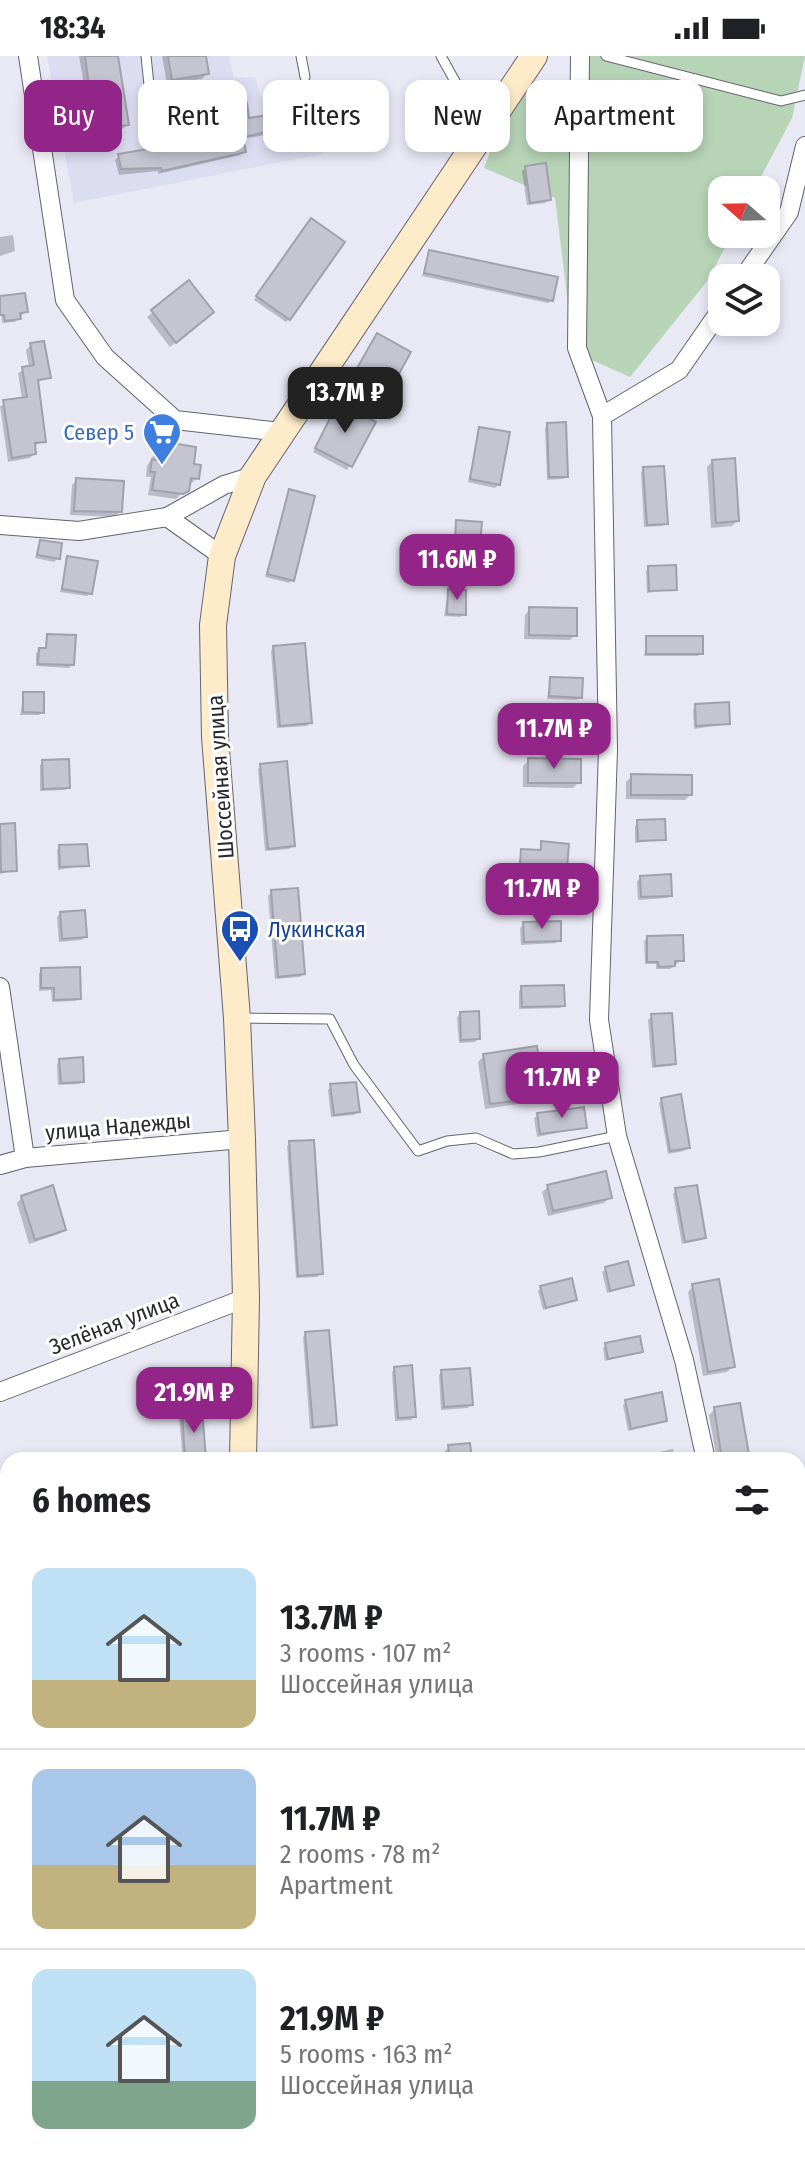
<!DOCTYPE html>
<meta charset="utf-8">
<style>
body{margin:0;font-family:"Fira Sans Condensed",sans-serif;background:#f2f2f2;color:#202124;height:100vh;display:flex;flex-direction:column;font-size:30px;white-space:nowrap}
*{box-sizing:border-box;margin:0}
p{font-size:26px;color:#757577}
.icon{flex:none;width:44px;height:44px;fill:none;stroke:currentColor;stroke-width:2;stroke-linecap:round;stroke-linejoin:round}
.map{position:relative;flex:1;overflow:hidden}
.panel{position:absolute;left:0px;top:1396px;width:806px;height:714px;display:flex;flex-direction:column;background:#fff;border-radius:24px 24px 0 0;box-shadow:0 4px 12px #0003}
.panel>*{flex:none}
.guide{position:absolute;left:24px;top:24px;width:758px;height:72px;display:flex;gap:16px}
.needle{width:52px;rotate:290deg}
.tools{position:absolute;left:708px;top:120px;display:grid;gap:16px}
.tools a{display:grid;place-items:center;width:72px;height:72px;border-radius:16px;background:#fff;box-shadow:0 4px 12px #0003;font-size:40px}
.price{position:absolute;translate:-50% -68px;padding:0 18px;border-radius:16px;background:#922587;color:#fff;font-size:26px;line-height:52px;filter:drop-shadow(0 2px 4px #0008)}
.price::after{content:'';position:absolute;left:50%;top:48px;width:24px;height:18px;margin-left:-12px;background:inherit;clip-path:polygon(0 0,100% 0,50% 100%)}
.price.active{background:#222;color:#fff}
ul{padding:0;list-style:none}
li{display:flex;align-items:center;gap:24px;height:200px;padding:0 32px}
li+li{border-top:2px solid #e0e0e0}
li span{display:grid;place-items:center;flex:none;width:224px;height:160px;border-radius:16px;color:#555}
li>.icon{margin-inline-start:auto}
span .icon{width:96px;height:96px;fill:#fffc;stroke-width:1}
li b{font-size:34px}
h2{display:flex;justify-content:space-between;align-items:center;height:96px;padding:0 32px;font-size:34px}
.pill{padding:0 28px;border-radius:16px;background:#fff;box-shadow:0 4px 12px #0003;font-size:28px;line-height:72px}
.pill.active{background:#922587;color:#fff}
.status{display:flex;justify-content:space-between;align-items:center;height:56px;padding:0 40px;background:#fff;direction:ltr}
.status svg{height:22px;fill:currentColor}
.map>svg:first-child{display:block}
</style>
<div class="status"><b>18:34</b><svg viewBox="0 0 49 12"><path d="M0 12V9h3v3zM5 12V6h3v6zM10 12V3h3v9zM15 12V0h3v12zM26 1h20v11H26zM47 4h2v5h-2z"/></svg></div>
<div class="map">
<svg width="805" height="2109" viewBox="0 0 805 2109">
<rect width="100%" height="100%" fill="#e8e9f5"/>
<path fill="#dcddf1" d="M47,0h182l5,22 21,-1 7,23 52,-8 8,62 -248,49z"/>
<path fill="#b7d4b7" d="M587,0h218l-13,62 -38,72h-32v44h10l-24,46 -78,97 -56,-25 -19,-154 -71,-30 28,-73 75,-7z"/>
<g fill="#0003">
<path d="M79,0h37l11,69 -5,4 -30,4z"/>
<path d="M162,0h42l3,17 -5,6 -35,5z"/>
<path d="M221,54l60,19 -5,4 -34,6 2,12 -4,4 -82,19v-3l-39,4 -4,-15 4,-4 102,-17 -5,-25z"/>
<path d="M526,112l23,31 -4,4 -18,2 -5,-34z"/>
<path d="M308,168l-19,95 -3,3 -32,-22z"/>
<path d="M13,179l2,16 -15,5v-19z"/>
<path d="M430,196l122,48 -4,3 -126,-27z"/>
<path d="M189,227l17,35 -36,29 -23,-30z"/>
<path d="M0,242l26,13 -11,11 -13,1z"/>
<path d="M377,279l9,58 -3,3 -31,-17z"/>
<path d="M31,289l18,32 -13,6 8,58 -11,5 1,8 -4,4 -22,4 -8,-56 22,-7 -4,-26 11,-6 -3,-17z"/>
<path d="M336,352l37,14 -26,48 -34,-18z"/>
<path d="M548,369l18,51 -3,3 -16,1 -2,-52z"/>
<path d="M480,373l19,55 -4,4 -27,-6z"/>
<path d="M161,387l30,22 6,13 -21,21 -28,-4 3,-18h-5l1,-11z"/>
<path d="M712,406l25,59 -5,5 -21,2 -4,-61z"/>
<path d="M644,413l22,54 -4,3 -18,1 -3,-55z"/>
<path d="M77,424l43,31 -5,6 -45,-2 2,-30z"/>
<path d="M290,435l2,89 -3,3 -24,-6z"/>
<path d="M457,466l21,21 -3,3 -23,-2z"/>
<path d="M40,486l18,16 -4,4 -19,-4z"/>
<path d="M68,503l22,34 -3,3 -27,-4z"/>
<path d="M649,512l26,21 -28,4 -1,-22z"/>
<path d="M448,535l16,23 -4,3 -16,-1z"/>
<path d="M530,553l45,26 -5,5 -46,-1 1,-24z"/>
<path d="M48,580l24,29 -3,3 -33,-2v-13l8,-3z"/>
<path d="M647,582l54,15 -3,3h-54z"/>
<path d="M274,591l36,75 -3,4 -30,2 -6,-77z"/>
<path d="M550,623l30,18 -3,3 -30,-1z"/>
<path d="M24,638l18,18 -3,3h-19z"/>
<path d="M696,650l32,18 -34,5 -1,-20z"/>
<path d="M529,704l50,22 -6,6 -50,-1v-21z"/>
<path d="M43,706l25,25 -3,3 -25,1v-26z"/>
<path d="M261,710l32,80 -4,3 -24,2 -7,-82z"/>
<path d="M632,720l58,19 -5,5 -59,-1v-17z"/>
<path d="M638,766l26,17 -29,4v-17z"/>
<path d="M13,769l2,45 -15,4v-48z"/>
<path d="M542,788l23,24 -3,3 -44,-4 4,-16 16,1z"/>
<path d="M60,791l27,18 -29,5 -1,-20z"/>
<path d="M641,822l29,17 -3,3 -29,2 -1,-19z"/>
<path d="M272,836l31,82 -3,3 -25,2 -7,-83z"/>
<path d="M61,857l24,24 -3,3 -23,2 -2,-25z"/>
<path d="M524,868l35,16 -3,3 -35,2 -1,-17z"/>
<path d="M647,882l35,22 -12,9h-14v-5h-11l-1,-23z"/>
<path d="M42,914l37,28 -4,3 -23,1 -1,-12 -12,1v-18z"/>
<path d="M522,932l41,17 -3,3 -41,1v-18z"/>
<path d="M460,958l18,24 -3,4 -16,1 -2,-26z"/>
<path d="M652,960l22,47 -3,3 -19,2 -4,-48z"/>
<path d="M484,1000l58,40 -5,5 -52,8 -7,-47z"/>
<path d="M60,1005l22,20 -3,3 -21,1 -1,-21z"/>
<path d="M331,1030l27,25 -4,4 -23,2 -3,-27z"/>
<path d="M662,1044l26,47 -4,4 -16,3 -9,-51z"/>
<path d="M538,1059l47,12 -48,10 -3,-19z"/>
<path d="M290,1087l31,130 -4,4 -21,1 -9,-132z"/>
<path d="M548,1131l62,10 -6,6 -56,13 -6,-24z"/>
<path d="M676,1134l28,47 -3,3 -19,4 -9,-50z"/>
<path d="M22,1141l42,32 -5,5 -30,10 -12,-41z"/>
<path d="M606,1213l26,15 -25,9 -5,-21z"/>
<path d="M693,1230l40,80 -6,6 -24,4 -15,-84z"/>
<path d="M541,1232l34,11 -32,11 -5,-19z"/>
<path d="M306,1278l29,90 -3,3 -22,2 -7,-92z"/>
<path d="M606,1289l35,6 -36,10 -2,-13z"/>
<path d="M395,1313l19,47 -3,4 -16,1 -3,-49z"/>
<path d="M442,1316l29,32 -3,4 -27,2 -2,-35z"/>
<path d="M626,1346l39,18 -37,11 -5,-26z"/>
<path d="M715,1353l33,51h-31l-8,-45z"/>
<path d="M183,1358l21,43 -3,3h-18l-4,-43z"/>
<path d="M449,1391l21,13h-26v-8z"/>
<path d="M673,1393l2,11h-41l3,-3z"/>
<rect x="0" y="1427" width="8" height="32"/>
<path d="M8,1505v48l-8,1v-48z"/>
<path d="M2,1642h6v83h-8z"/>
<path d="M798,1651h6l1,9v10l-7,3z"/>
<path d="M805,1715v18l-7,1v-18z"/>
<path d="M805,1792v18h-7v-17z"/>
<path d="M0,1815h8l-3,23 -5,-1z"/>
<path d="M805,1855v62l-5,1 -2,-62z"/>
<path d="M0,1902h4l-4,26z"/>
<path d="M805,1965v41h-1l-3,-37z"/>
<path d="M0,1979l4,1 -4,31z"/>
<path d="M731,2102h22v7h-24z"/>
</g>
<g fill="#c4c5d1" stroke="#a0a1ad" stroke-width="2">
<path d="M85,0h33l11,69 -34,5z"/>
<path d="M168,0h38l3,18 -37,6z"/>
<path d="M247,47l2,15 31,-5 3,16 -40,8 3,15 -84,19 -1,-3 -40,1 -3,-15 107,-18 -5,-28z"/>
<path d="M546,107l5,37 -21,3 -5,-37z"/>
<path d="M311,162l34,24 -55,78 -34,-24z"/>
<path d="M429,194l129,27 -5,24 -129,-28z"/>
<path d="M189,224l25,32 -38,31 -25,-33z"/>
<path d="M25,237l3,19 -8,1 1,6 -16,2 -1,-6h-4v-19z"/>
<path d="M377,277l34,19 -23,42 -35,-19z"/>
<path d="M44,285l7,37 -13,2 8,62 -11,1 1,11 -24,4 -9,-58 24,-3 -5,-30 12,-2 -4,-22z"/>
<path d="M338,346l38,20 -24,45 -37,-19z"/>
<path d="M566,366l2,55h-19l-2,-54z"/>
<path d="M479,371l31,5 -10,53 -30,-6z"/>
<path d="M160,385l36,6 -2,17 7,1 -2,14 -8,-1 -2,13 -6,3 -31,-4 3,-18h-5l2,-13 5,1z"/>
<path d="M735,402l4,63 -23,2 -4,-63z"/>
<path d="M664,410l4,58 -21,1 -4,-58z"/>
<path d="M76,422l48,3 -2,31 -48,-1z"/>
<path d="M289,433l26,7 -21,85 -27,-7z"/>
<path d="M456,464l26,2 -2,22 -25,-2z"/>
<path d="M40,484l22,3 -2,16 -23,-4z"/>
<path d="M67,500l31,5 -6,33 -30,-5z"/>
<path d="M676,509l1,25 -28,1 -1,-25z"/>
<path d="M448,533l18,1v25l-19,-1z"/>
<path d="M529,551l48,1v28l-48,-1z"/>
<path d="M47,578l29,1 -2,30 -36,-1 1,-16h7z"/>
<rect x="646" y="580" width="57" height="18"/>
<path d="M305,587l7,80 -32,3 -7,-80z"/>
<path d="M550,621l33,1 -1,20 -33,-2z"/>
<path d="M23,636h21v21l-21,-1z"/>
<path d="M729,646l1,22 -34,2 -1,-22z"/>
<path d="M528,702l53,1v24h-53z"/>
<path d="M69,703l1,29 -27,1 -1,-29z"/>
<path d="M287,705l8,85 -27,3 -8,-85z"/>
<path d="M631,718l61,1v20h-61z"/>
<path d="M665,763l1,21 -28,1 -1,-21z"/>
<path d="M15,767l2,48 -16,1 -1,-48z"/>
<path d="M541,785l28,3 -2,24 -47,-4 1,-15 20,1z"/>
<path d="M87,788l2,22 -29,1 -1,-22z"/>
<path d="M671,818l1,22 -31,1 -1,-21z"/>
<path d="M298,832l7,86 -27,3 -7,-87z"/>
<path d="M85,854l2,27 -25,2 -2,-27z"/>
<path d="M561,865v20l-37,1 -1,-20z"/>
<path d="M683,879l1,26h-9v5l-16,1 -1,-5h-11v-26z"/>
<path d="M80,911l1,32 -27,1v-12h-13v-20z"/>
<path d="M564,929l1,21 -43,1 -1,-21z"/>
<path d="M479,955l1,28 -19,1 -1,-28z"/>
<path d="M672,957l4,51 -21,2 -4,-52z"/>
<path d="M537,990l7,51 -54,7 -7,-50z"/>
<path d="M83,1001l1,25 -23,1 -2,-24z"/>
<path d="M356,1026l4,30 -26,3 -4,-31z"/>
<path d="M681,1038l9,54 -20,3 -9,-53z"/>
<path d="M584,1051l3,21 -47,6 -3,-21z"/>
<path d="M314,1084l9,134 -25,2 -9,-135z"/>
<path d="M606,1115l6,27 -59,13 -6,-26z"/>
<path d="M53,1129l13,45 -31,10 -14,-44z"/>
<path d="M697,1129l9,53 -21,4 -10,-54z"/>
<path d="M628,1205l6,24 -24,6 -5,-24z"/>
<path d="M572,1222l5,22 -31,8 -6,-22z"/>
<path d="M719,1223l16,88 -27,5 -16,-88z"/>
<path d="M329,1274l8,95 -24,2 -8,-95z"/>
<path d="M640,1280l3,16 -35,7 -3,-16z"/>
<path d="M412,1309l4,52 -18,1 -4,-51z"/>
<path d="M470,1312l3,37 -29,2 -3,-37z"/>
<path d="M662,1336l5,29 -36,8 -6,-29z"/>
<path d="M740,1347l10,57h-28l-8,-53z"/>
<path d="M202,1354l4,48 -21,1 -3,-47z"/>
<path d="M470,1387l2,17h-22l-2,-15z"/>
</g>
<g fill="none" stroke-linecap="round" stroke-linejoin="round">
<defs>
<g id="service">
<path d="M146,0l6,58"/>
<path d="M301,0l4,21"/>
<path d="M441,0l41,74"/>
<path d="M606,0l175,45 24,-6"/>
<path d="M241,962l89,1 24,46 64,86 29,-10 29,-3 37,16 26,-2 78,-16"/>
<path d="M639,2102l3,7"/>
</g>
<g id="minor">
<path d="M28,0l37,244 40,57 70,63 106,12"/>
<path d="M580,0l-3,292 25,68 6,334 -9,270 18,116 67,224 22,100"/>
<path d="M743,222l46,-66 16,-66"/>
<path d="M602,360l77,-46 43,-62"/>
<path d="M167,461l57,-32 29,-9"/>
<path d="M0,469l79,6 88,-14 55,39"/>
<path d="M0,931l25,171"/>
<path d="M0,1109l25,-7 217,-19"/>
<path d="M0,1336l246,-94"/>
<path d="M0,1749h8"/>
<path d="M0,1951l8,1"/>
<path d="M798,2081l3,28"/>
<path d="M362,2102l3,7"/>
</g>
<g id="secondary">
<path d="M243,1404l3,-162 -4,-159 -5,-121 -22,-281 -2,-112 9,-69 31,-80 281,-420"/>
<path d="M456,2102l5,7"/>
</g>
</defs>
<use href="#service" stroke="#63646e" stroke-width="11"/>
<use href="#minor" stroke="#63646e" stroke-width="20"/>
<use href="#secondary" stroke="#63646e" stroke-width="28"/>
<use href="#service" stroke="#fff" stroke-width="9"/>
<use href="#minor" stroke="#fff" stroke-width="18"/>
<use href="#secondary" stroke="#feebca" stroke-width="26"/>
</g>
<defs>
<symbol id="supermarket-pin" viewBox="-11 -11 22 30"><path d="M0 17L-7.5 6A9.5 9.5 0 1 1 7.5 6Z" fill="#3f7fe0" stroke="#fff"/><path d="M-6-5.5h2.5l.6 2H6L4.5 2H-2.5L-4.4-4H-6ZM-1.5 3.2a1.3 1.3 0 1 0 .1 0ZM3 3.2a1.3 1.3 0 1 0 .1 0Z" fill="#fff"/></symbol>
<symbol id="bus-pin" viewBox="-11 -11 22 30"><path d="M0 17L-7.5 6A9.5 9.5 0 1 1 7.5 6Z" fill="#1a4fb4" stroke="#fff"/><path d="M-5-6H5V4H4V6H2V4H-2V6H-4V4H-5ZM-3.5-4V0h7V-4ZM-3.5 1.2v1.5H-2V1.2ZM2 1.2v1.5H3.5V1.2Z" fill="#fff"/></symbol>
</defs>
<g fill-rule="evenodd">
<use href="#supermarket-pin" x="140" y="354" width="44" height="60"/>
<use href="#bus-pin" x="218" y="851" width="44" height="60"/>
</g>
<g text-anchor="middle" stroke-width="6" stroke-linejoin="round" paint-order="stroke">
<g font-size="22" fill="#366cbe" stroke="#fff" text-anchor="end">
<text x="134" y="384">Север 5</text>
</g>
<g font-size="22" fill="#28292d" stroke="#fff">
<text transform="translate(220 721) rotate(-94)" y="8">Шоссейная улица</text>
<text transform="translate(118 1070) rotate(-5)" y="8">улица Надежды</text>
<text transform="translate(114 1267) rotate(-21)" y="8">Зелёная улица</text>
</g>
<g font-size="22" fill="#164399" stroke="#fff" text-anchor="start">
<text x="268" y="881">Лукинская</text>
</g>
</g>
</svg>
<div class="tools">
<a><svg class="needle" viewBox="-14 -14 28 28"><path d="M0-13l5 13h-10z" fill="#e53935"/><path d="M0 13l5-13h-10z" fill="#757577"/></svg></a>
<a><svg class="icon" aria-label="layers" viewBox="0 0 24 24"><path d="M12 4l9 5-9 5-9-5zM3 14l9 5 9-5"/></svg></a>
</div>
<b class="price active" style="left:345px;top:379px">13.7M ₽</b>
<b class="price" style="left:457px;top:546px">11.6M ₽</b>
<b class="price" style="left:554px;top:715px">11.7M ₽</b>
<b class="price" style="left:542px;top:875px">11.7M ₽</b>
<b class="price" style="left:562px;top:1064px">11.7M ₽</b>
<b class="price" style="left:194px;top:1379px">21.9M ₽</b>
<div class="guide">
<a class="pill active">Buy</a>
<a class="pill">Rent</a>
<a class="pill">Filters</a>
<a class="pill">New</a>
<a class="pill">Apartment</a>
</div>
<section class="panel">
<h2>6 homes<svg class="icon" aria-label="filters" viewBox="0 0 24 24"><path d="M4 7h16M4 17h16"/><circle cx="9" cy="7" r="2"/><circle cx="15" cy="17" r="2"/></svg></h2>
<ul>
<li><span style="background:linear-gradient(#bfe0f5 70%,#c2b280 0)"><svg class="icon" aria-label="home" viewBox="0 0 24 24"><path d="M3 11l9-7 9 7M6 9v11h12V9"/></svg></span><div><b>13.7M ₽</b><p>3 rooms · 107 m²</p><p>Шоссейная улица</p></div></li>
<li><span style="background:linear-gradient(#a9c7e8 60%,#c2b280 0)"><svg class="icon" aria-label="home" viewBox="0 0 24 24"><path d="M3 11l9-7 9 7M6 9v11h12V9"/></svg></span><div><b>11.7M ₽</b><p>2 rooms · 78 m²</p><p>Apartment</p></div></li>
<li><span style="background:linear-gradient(#bfe0f5 70%,#7fa58c 0)"><svg class="icon" aria-label="home" viewBox="0 0 24 24"><path d="M3 11l9-7 9 7M6 9v11h12V9"/></svg></span><div><b>21.9M ₽</b><p>5 rooms · 163 m²</p><p>Шоссейная улица</p></div></li>
</ul>
</section>
</div>
